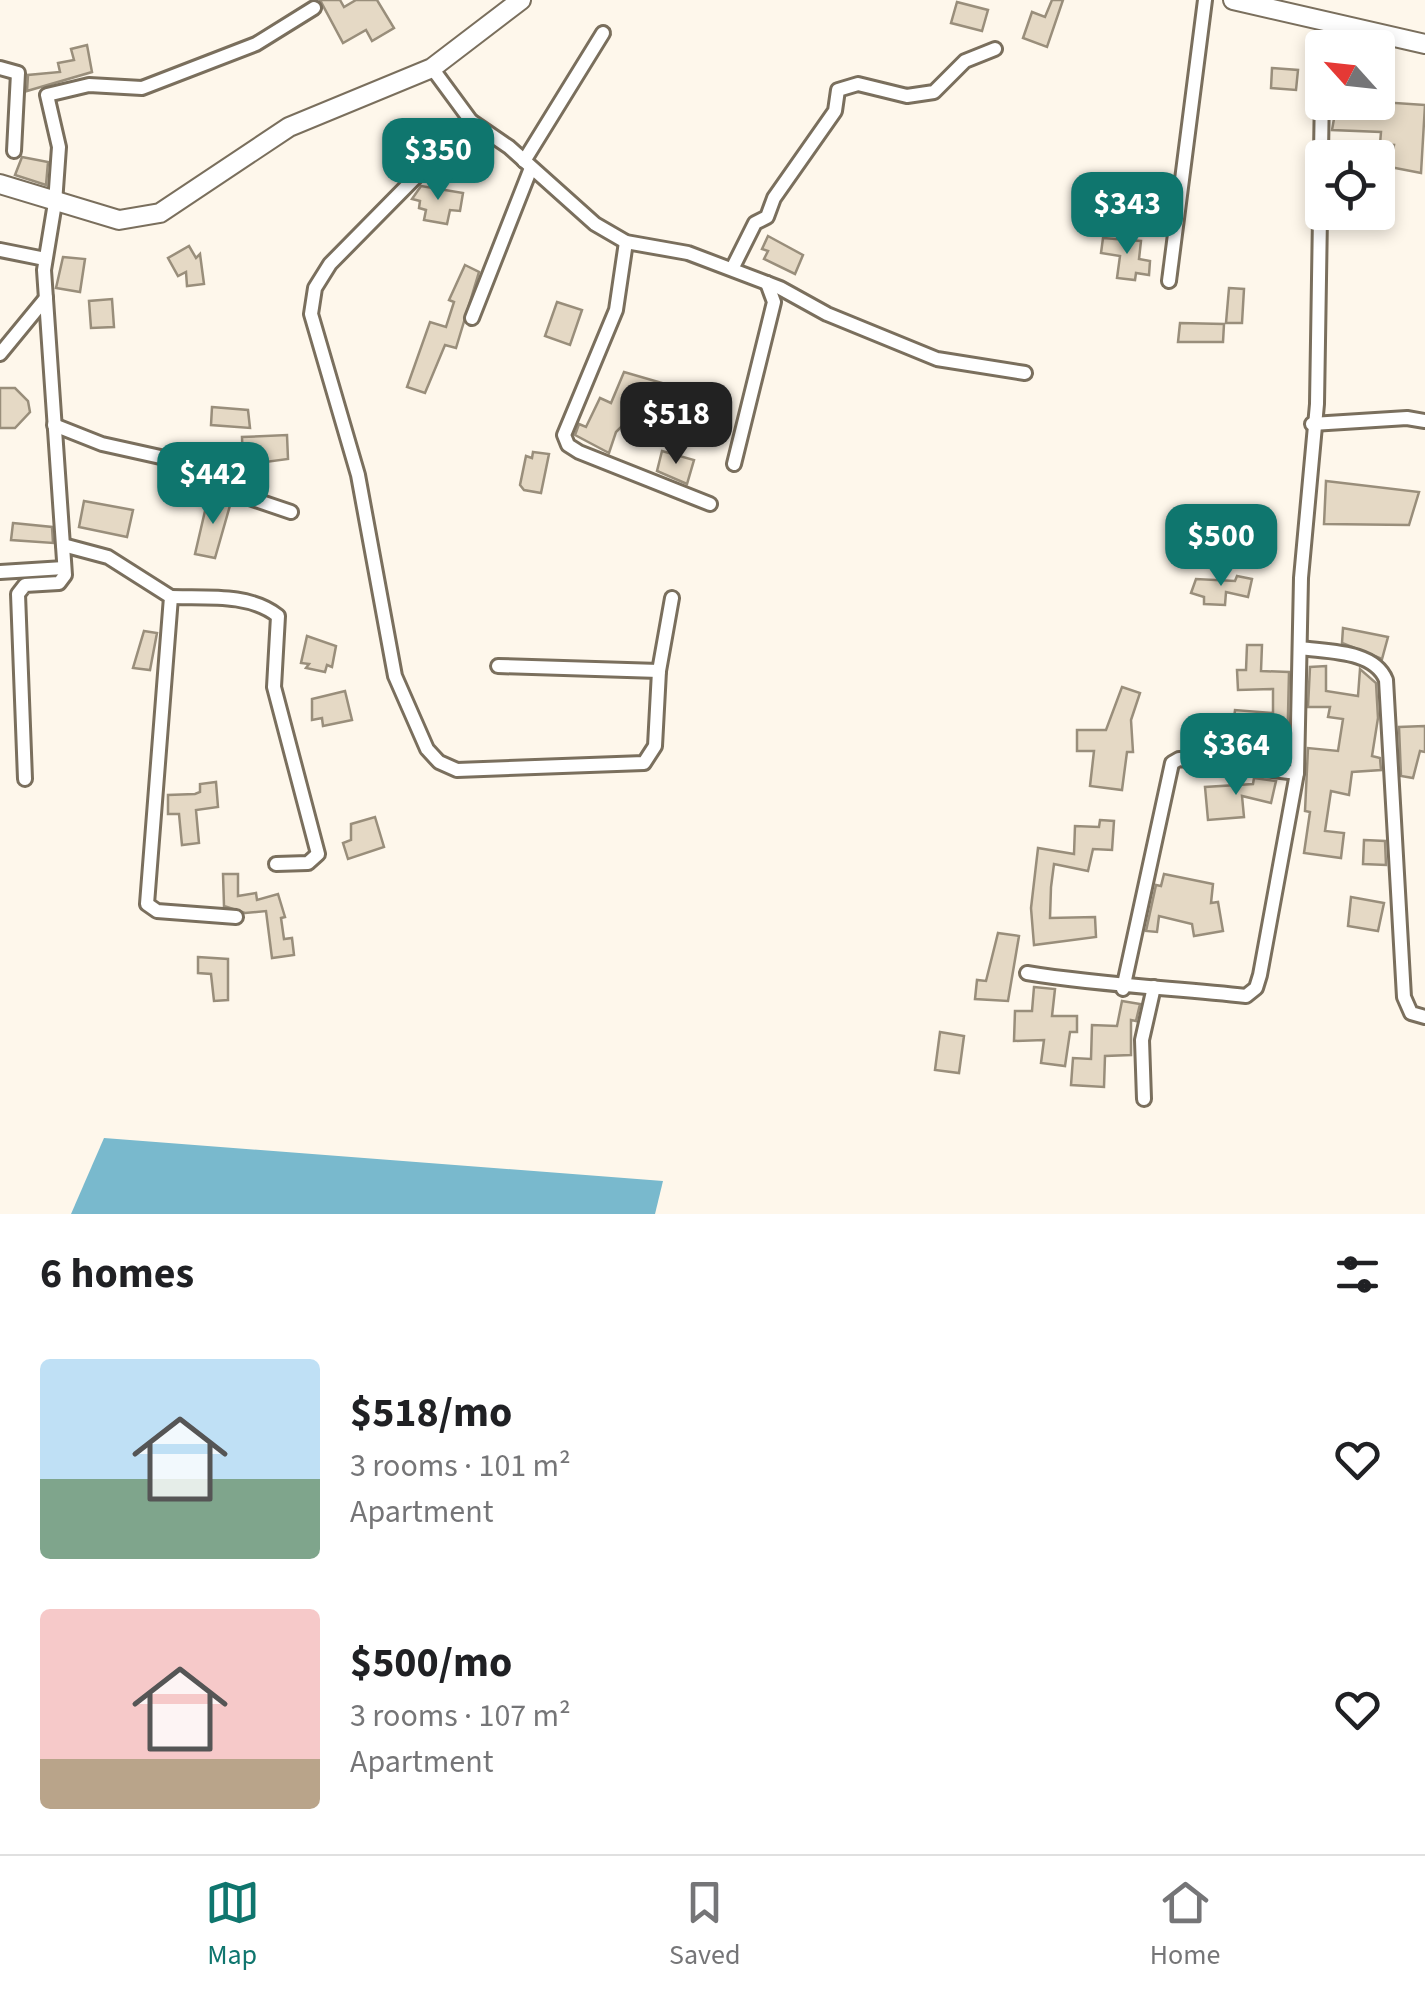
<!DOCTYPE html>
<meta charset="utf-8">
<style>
body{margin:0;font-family:"Source Sans 3",sans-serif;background:#f6f6f6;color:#202124;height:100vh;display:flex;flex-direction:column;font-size:38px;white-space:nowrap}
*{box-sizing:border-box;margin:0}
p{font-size:32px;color:#757577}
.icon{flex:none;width:55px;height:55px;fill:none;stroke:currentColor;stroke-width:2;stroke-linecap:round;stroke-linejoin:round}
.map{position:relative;height:1214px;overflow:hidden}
.side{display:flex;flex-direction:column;background:#fff;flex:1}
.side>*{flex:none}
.needle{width:65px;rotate:297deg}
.buttons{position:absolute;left:1305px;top:30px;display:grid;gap:20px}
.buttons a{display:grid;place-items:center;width:90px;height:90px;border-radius:10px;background:#fff;box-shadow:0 5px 15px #0003;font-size:50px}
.price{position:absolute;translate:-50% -85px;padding:0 22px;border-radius:20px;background:#0f766e;color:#fff;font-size:32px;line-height:65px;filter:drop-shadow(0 2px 5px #0008)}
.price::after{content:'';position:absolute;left:50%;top:60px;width:30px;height:22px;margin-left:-15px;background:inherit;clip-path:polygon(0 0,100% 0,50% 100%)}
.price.selected{background:#222;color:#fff}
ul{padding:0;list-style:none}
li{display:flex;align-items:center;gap:30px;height:250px;padding:0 40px}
li span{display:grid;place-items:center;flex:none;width:280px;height:200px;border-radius:10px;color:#555}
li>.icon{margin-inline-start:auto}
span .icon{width:120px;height:120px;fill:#fffc;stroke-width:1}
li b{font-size:42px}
h2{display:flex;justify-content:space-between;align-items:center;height:120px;padding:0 40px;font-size:42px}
.tabs{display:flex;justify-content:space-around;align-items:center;height:140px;border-top:2px solid #e0e0e0;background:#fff;font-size:28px;color:#757577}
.tabs a{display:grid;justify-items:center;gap:5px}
.tabs .selected{color:#0f766e}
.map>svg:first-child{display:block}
</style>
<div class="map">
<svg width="1425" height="1214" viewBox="0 0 1425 1214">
<rect width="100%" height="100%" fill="#fef7eb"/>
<path fill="#79b9cd" d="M104,1138l559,43 -8,33h-584z"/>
<g fill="#e5d9c5" stroke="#998e7b" stroke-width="2.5">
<path d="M320,0h20l4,7 12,-7h21l17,28 -22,13 -6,-11 -23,13z"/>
<path d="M1052,0h11l-16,47 -24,-9 9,-26 13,5z"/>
<path d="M957,2l31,8 -6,21 -31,-8z"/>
<path d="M87,45l5,27 -65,19 1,-16 32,-3 -2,-9 16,-3 -3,-11z"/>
<path d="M1272,68l26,2 -2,20 -25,-2z"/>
<path d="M1337,102l43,8 1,-8 44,3 -4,68 -31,-6 4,-22 -14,-1 1,-12 -49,-2z"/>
<path d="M22,157l26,5 -2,23 -31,-10z"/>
<path d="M421,186l42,7 -3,18 -10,-1 -3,14 -23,-4 2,-10 -7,-2 1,-7 -8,-2z"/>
<path d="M768,236l35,19 -8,19 -31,-15 4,-8 -6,-2z"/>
<path d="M1103,238l38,3 -2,18 11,2 -1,14 -13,-2 -1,7 -18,-2 3,-22 -19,-3z"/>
<path d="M189,246l7,12 4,-4 4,30 -17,2 -1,-14 -8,4 -10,-18z"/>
<path d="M63,257l22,2 -5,33 -24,-4z"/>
<path d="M465,265l14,7 -23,76 -11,-3 -20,48 -18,-6 23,-65 16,5 8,-25 -5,-2z"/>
<path d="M1229,288l15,1 -2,34h-16z"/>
<path d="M112,299l2,28 -23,1 -2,-27z"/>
<path d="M557,302l25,8 -12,35 -25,-9z"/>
<path d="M1180,323l44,1 -1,18h-45z"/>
<path d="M624,372l45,13 -13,27 -17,-8 -12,26 -6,-3 -5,5 -7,21 -34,-18 4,-11 7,3 14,-29 11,5z"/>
<path d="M0,388h15l13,13 2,11 -15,16h-15z"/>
<path d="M212,407l36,3 2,18 -39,-3z"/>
<path d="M287,435l1,24 -45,6 -1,-28z"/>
<path d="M662,451l32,9 -7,24 -30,-13z"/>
<path d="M533,452l16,2 -8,39 -17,-3 -4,-5 6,-29 6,2z"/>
<path d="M1326,481l93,11 -10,33 -85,-1z"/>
<path d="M215,497l16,5 -16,56 -20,-4 13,-56z"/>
<path d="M84,501l49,9 -6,27 -48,-10z"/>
<path d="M13,523l39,4 1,16 -42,-3z"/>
<path d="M1237,576l15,3 -4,18 -22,-5 -1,13 -21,-1v-7l-13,-4 5,-14 39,2z"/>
<path d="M1343,628l45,9 -6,22 -40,-16z"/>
<path d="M144,631l13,2 -7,37 -17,-2z"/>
<path d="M307,636l29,10 -4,21 -5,-2 -2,7 -19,-4 3,-4 -8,-1z"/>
<path d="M1247,645h15l-1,26 28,1 -2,86 -6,3 -22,-3 1,-6 -18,-1v-10l-28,-3 -2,12 -23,-4 1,-26 43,7 2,-17 38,3v-24l-35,1 -1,-20h9z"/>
<path d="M1326,666v25l32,5 2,-27 16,14 2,35 -6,38 8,2 1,12 -29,2 -3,23 -18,-4 -6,40 19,2 -3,25 -37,-5 6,-41 -5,-1 3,-63 30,3 5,-32 -15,-2 2,-10h-22l2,-40z"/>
<path d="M1122,687l18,6 -9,27 2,32h-6l-5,38 -32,-4 4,-35h-17v-21h29z"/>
<path d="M345,691l7,29 -29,6 -1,-8 -10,2v-21z"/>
<path d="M1425,726v26l-5,-1 -7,27 -12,-2 -2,-49z"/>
<path d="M1254,778l22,3 -5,22 -29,-7 2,21 -36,3 -3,-33 48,-3z"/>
<path d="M216,782l2,25 -22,3 3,33 -17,2 -3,-31h-11v-19l27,-1 5,-2v-8z"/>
<path d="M375,817l9,30 -36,12 -5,-16 8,-3v-16z"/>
<path d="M1100,820l14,1 -2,29 -19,-1 -5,22 -34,-7 -3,23 -1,31 45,-1 1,20 -62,8 -3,-37 7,-60 36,6 1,-28 24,1z"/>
<path d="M1364,840l21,1 1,24 -23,-1z"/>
<path d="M223,874h15v22l18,-3 1,7 21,-6 7,23 -4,1 3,21 8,-1 2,17 -22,3 -6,-47 -21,2 -21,-7z"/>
<path d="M1164,874l49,10 -2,19 7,-1 5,29 -29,5 -2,-12 -33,-8 -2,16 -11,-1 10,-46 5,1z"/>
<path d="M1351,897l33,6 -6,28 -30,-5z"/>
<path d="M998,933l21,3 -11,65 -33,-2 2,-19 9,1z"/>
<path d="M198,957l30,2v41l-14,1 -3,-27 -13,-1z"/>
<path d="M1034,987l21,2 -3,27h25v16h-7l-5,34 -24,-3 3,-23 -30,1 1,-30h17z"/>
<path d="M1122,1001l18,3 -4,17 -5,-1v35l-26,1 -1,31 -33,-2 2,-27 18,1 1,-34 25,1z"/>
<path d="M940,1032l24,4 -5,37 -24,-3z"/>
</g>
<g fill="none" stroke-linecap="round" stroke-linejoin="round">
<defs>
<g id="minor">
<path d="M1328,48l4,-25"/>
<path d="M0,68l18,5 -4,78"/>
<path d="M432,68l39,53 38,26 86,77 31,18 62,11 92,35 47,26 110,45 88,14"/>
<path d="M471,121l-141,143 -15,24 -4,26 47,161 37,201 32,73 12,13 18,8 187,-7 11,-17 4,-75 13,-73"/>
<path d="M524,161l79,-128"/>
<path d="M626,242l-10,68 -52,125 4,10 11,7 131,52"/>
<path d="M0,250l45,9"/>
<path d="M732,269l23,-46 12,-6 7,-19 61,-87 3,-21 20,-6 49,12 27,-4 31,-31 30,-12"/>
<path d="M1169,281l36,-281"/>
<path d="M472,318l59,-150"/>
<path d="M0,354l46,-56"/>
<path d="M1312,424l95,-6 18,3"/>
<path d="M54,425l48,19 108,24"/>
<path d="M177,462l-4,20 6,9 38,-4 74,25"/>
<path d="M734,464l40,-162 -7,-19"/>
<path d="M63,545l45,12 63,40 -24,307 10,7 79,6"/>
<path d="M0,572l64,-4"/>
<path d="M171,597c35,1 78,-4 107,19l-4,71 44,167 -10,9 -32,1"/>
<path d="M1300,648c27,4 74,2 86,32l18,317 7,16 14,4"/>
<path d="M498,666l161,5"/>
<path d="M25,779l-7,-185 7,-9 34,-2 6,-8 -21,-305 11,-67 4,-56 -12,-52 42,-10 53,3 114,-44 58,-36"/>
<path d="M1027,973c73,12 145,15 219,23l10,-8 4,-13 37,-202 4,-195 16,-174 5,-313"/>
<path d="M1123,989l49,-226 7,-4 118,14"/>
<path d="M1144,1099l-2,-59 12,-53"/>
</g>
<g id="secondary">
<path d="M1233,0l192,44"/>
<path d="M0,184l119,36 41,-7 129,-86 143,-59 89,-68"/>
</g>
</defs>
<use href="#minor" stroke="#7a6f5d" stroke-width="18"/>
<use href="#secondary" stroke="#7a6f5d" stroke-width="22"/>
<use href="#minor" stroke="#fff" stroke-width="12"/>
<use href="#secondary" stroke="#fff" stroke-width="18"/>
</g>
</svg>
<div class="buttons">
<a><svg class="needle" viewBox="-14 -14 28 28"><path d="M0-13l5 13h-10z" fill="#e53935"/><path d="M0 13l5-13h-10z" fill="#757577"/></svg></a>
<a><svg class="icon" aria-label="locate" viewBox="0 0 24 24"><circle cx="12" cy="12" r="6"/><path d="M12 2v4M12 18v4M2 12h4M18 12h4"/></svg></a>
</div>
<b class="price" style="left:438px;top:203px">$350</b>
<b class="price" style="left:1127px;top:257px">$343</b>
<b class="price selected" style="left:676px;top:467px">$518</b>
<b class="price" style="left:213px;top:527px">$442</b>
<b class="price" style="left:1221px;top:589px">$500</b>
<b class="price" style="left:1236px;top:798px">$364</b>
</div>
<section class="side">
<h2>6 homes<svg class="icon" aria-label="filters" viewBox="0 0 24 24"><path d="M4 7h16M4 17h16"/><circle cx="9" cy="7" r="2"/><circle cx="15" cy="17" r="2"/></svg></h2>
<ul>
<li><span style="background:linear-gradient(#bfe0f5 60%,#7fa58c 0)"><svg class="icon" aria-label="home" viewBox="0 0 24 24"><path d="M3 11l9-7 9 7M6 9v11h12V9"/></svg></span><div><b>$518/mo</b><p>3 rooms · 101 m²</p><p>Apartment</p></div><svg class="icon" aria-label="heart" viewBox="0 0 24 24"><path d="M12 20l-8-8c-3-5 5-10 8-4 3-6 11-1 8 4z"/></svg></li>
<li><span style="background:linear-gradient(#f6c9c9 75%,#b9a48a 0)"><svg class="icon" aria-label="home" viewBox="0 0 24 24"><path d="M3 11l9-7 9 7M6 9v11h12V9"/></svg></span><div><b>$500/mo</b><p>3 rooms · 107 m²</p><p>Apartment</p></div><svg class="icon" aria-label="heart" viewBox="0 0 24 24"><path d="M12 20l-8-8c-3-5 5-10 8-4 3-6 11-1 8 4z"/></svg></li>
</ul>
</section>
<nav class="tabs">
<a class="selected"><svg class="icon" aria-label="map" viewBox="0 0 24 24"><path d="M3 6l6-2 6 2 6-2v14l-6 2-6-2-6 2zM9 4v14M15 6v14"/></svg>Map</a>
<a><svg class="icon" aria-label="saved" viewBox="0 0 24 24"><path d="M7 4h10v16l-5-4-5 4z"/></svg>Saved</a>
<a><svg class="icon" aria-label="home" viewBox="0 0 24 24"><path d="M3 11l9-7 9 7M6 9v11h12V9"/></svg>Home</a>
</nav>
